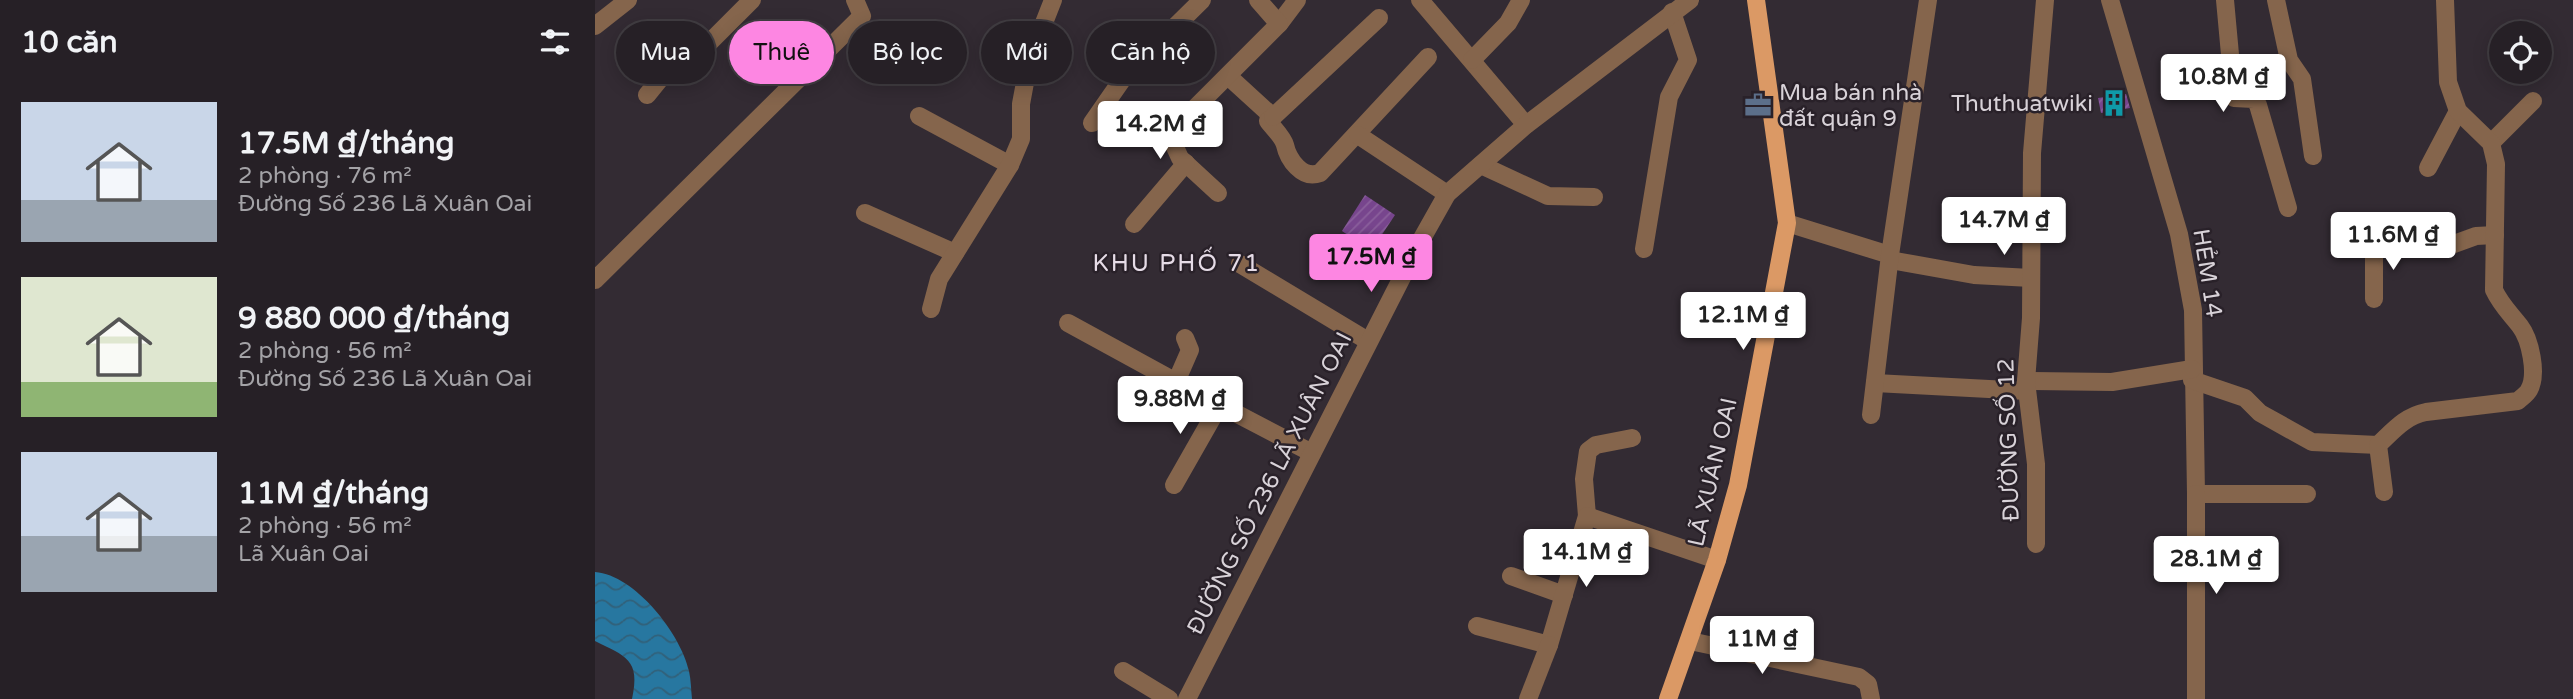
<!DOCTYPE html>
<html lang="vi">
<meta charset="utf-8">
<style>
body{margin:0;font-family:"Varela Round",sans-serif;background:#322d32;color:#f1f3f6;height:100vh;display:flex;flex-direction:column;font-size:26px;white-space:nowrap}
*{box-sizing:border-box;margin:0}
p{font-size:23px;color:#a4a3a7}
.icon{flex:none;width:38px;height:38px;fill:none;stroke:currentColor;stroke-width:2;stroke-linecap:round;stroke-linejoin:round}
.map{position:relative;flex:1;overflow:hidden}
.sheet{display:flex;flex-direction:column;background:#262026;width:595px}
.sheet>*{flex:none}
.hud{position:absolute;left:21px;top:21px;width:665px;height:63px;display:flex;gap:14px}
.buttons{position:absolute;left:1894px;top:21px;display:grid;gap:14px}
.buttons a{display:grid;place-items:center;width:63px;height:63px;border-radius:50%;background:#262026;box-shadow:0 4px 18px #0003,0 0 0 2px #423e43;font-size:35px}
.price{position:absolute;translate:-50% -60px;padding:0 16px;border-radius:7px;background:#fff;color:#222;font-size:23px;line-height:46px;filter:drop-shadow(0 2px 4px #0008)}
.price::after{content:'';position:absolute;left:50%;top:42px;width:21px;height:16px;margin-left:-10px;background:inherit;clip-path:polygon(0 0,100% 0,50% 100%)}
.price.current{background:#fd86e2;color:#111}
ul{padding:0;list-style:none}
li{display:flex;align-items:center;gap:21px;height:175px;padding:0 21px}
li span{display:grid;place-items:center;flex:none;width:196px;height:140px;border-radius:0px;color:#555}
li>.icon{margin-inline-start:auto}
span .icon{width:84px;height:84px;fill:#fffc;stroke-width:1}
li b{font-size:30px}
h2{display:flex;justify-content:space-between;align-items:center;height:84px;padding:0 21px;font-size:30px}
.pill{padding:0 24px;border-radius:32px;background:#262026;box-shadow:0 4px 18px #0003,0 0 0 2px #423e43;font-size:24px;line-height:63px}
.pill.current{background:#fd86e2;color:#111}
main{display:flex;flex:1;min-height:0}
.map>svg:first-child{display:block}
</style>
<main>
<section class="sheet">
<h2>10 căn<svg class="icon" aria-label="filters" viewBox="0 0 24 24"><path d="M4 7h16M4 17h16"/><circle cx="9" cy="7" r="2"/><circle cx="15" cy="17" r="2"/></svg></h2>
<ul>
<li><span style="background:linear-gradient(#c9d6e8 70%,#9aa5b1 0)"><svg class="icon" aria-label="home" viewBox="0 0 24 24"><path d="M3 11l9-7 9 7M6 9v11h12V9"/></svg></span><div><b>17.5M ₫/tháng</b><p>2 phòng · 76 m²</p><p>Đường Số 236 Lã Xuân Oai</p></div></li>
<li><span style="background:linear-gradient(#dfe7d0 75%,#8fb573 0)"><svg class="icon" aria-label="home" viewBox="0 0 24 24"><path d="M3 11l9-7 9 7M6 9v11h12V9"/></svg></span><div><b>9 880 000 ₫/tháng</b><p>2 phòng · 56 m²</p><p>Đường Số 236 Lã Xuân Oai</p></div></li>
<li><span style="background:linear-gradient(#c9d6e8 60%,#9aa5b1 0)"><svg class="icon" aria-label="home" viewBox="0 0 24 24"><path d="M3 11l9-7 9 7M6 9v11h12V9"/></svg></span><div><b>11M ₫/tháng</b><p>2 phòng · 56 m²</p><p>Lã Xuân Oai</p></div></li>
</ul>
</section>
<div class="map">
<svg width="1978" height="699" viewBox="0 0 1978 699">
<defs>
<pattern id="water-waves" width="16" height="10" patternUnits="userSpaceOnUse" patternTransform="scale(1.75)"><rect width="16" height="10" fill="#2777a0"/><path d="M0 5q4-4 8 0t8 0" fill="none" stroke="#31617a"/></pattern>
<pattern id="building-hatch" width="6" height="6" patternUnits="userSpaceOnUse" patternTransform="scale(1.75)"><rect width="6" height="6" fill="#77458d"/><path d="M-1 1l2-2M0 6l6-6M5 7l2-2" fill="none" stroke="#8a5f9c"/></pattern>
</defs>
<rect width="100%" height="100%" fill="#332b33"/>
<path fill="url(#water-waves)" d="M0,572c40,3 86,62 94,99 2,9 2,19 3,28h-60c9,-40 -7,-43 -37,-58z"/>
<g fill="url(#building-hatch)">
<path d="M1531,94l4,14 -29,5 -3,-15z"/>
<path d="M770,195l30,20 -24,36 -29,-20z"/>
</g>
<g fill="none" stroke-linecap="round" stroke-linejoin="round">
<g stroke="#85654c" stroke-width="18">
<path d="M825,0l106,125"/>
<path d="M1515,0l69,234 14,76 3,184h111"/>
<path d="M1630,0l9,98 20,1 4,6 30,103"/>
<path d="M1681,0l13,60 13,19 11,77"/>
<path d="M684,24l18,-24"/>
<path d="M0,26l33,-26"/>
<path d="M877,60l36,-37 13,-23"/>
<path d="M633,76l45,41"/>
<path d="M52,95l17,-21 40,-26 48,-48"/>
<path d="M324,116l91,49"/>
<path d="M678,117l-5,4c5,7 15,16 17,24 3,14 17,35 35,28l108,-116"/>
<path d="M678,117l106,-99"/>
<path d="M497,123l32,-46 78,-77"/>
<path d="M574,134l11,24 38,35"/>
<path d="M763,135l89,59"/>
<path d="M549,137l25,-3 110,-110 -21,-24"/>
<path d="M1896,143l42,-42"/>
<path d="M886,165l67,31 46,1"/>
<path d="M1833,168l30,-57"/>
<path d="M270,213l90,40"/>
<path d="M1192,223l103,32"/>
<path d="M539,224l52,-61"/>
<path d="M1779,245v54"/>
<path d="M1749,247l27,-1 36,-7 47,5 22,-8 19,-1"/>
<path d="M1049,249l25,-152 19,-37 -16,-48"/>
<path d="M1295,260l84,15 57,3"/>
<path d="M645,264l128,77"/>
<path d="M0,280l267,-264 -7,-16"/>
<path d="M336,309l8,-30 71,-114 11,-26v-35l8,-43 24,-61"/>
<path d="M473,323l108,59"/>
<path d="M590,338l5,12 -14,32 136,71"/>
<path d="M1597,380l53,18 15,15 52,29 66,3"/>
<path d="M1431,381l86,1 80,-13"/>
<path d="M1280,383l152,8"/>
<path d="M1276,415l19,-160 38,-255"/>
<path d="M579,485l45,-79"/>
<path d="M1789,492l-6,-47c15,-14 27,-29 48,-33l92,-11c3,-3 9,-7 11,-11 9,-16 1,-51 -9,-64 -10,-13 -19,-21 -26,-36l2,-126 -5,-21 -33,-32 -10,-29 -3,-82"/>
<path d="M992,516l-3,-37 4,-28 8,-6 36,-7"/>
<path d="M1441,544v-80l-10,-83 5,-63 1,-165 13,-153"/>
<path d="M916,576l53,19"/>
<path d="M882,626l72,19 38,-129 130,44"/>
<path d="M1095,641l169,36 9,7 3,15"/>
<path d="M528,671l46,28"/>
<path d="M592,699l233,-457 27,-48 79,-69 164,-125"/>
<path d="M933,699l21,-54"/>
<path d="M1601,699v-205"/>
</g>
<path stroke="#db9965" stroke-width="18" d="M1073,699l49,-139 21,-75 49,-262 -31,-223"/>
</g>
<defs>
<symbol id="building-bare" viewBox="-9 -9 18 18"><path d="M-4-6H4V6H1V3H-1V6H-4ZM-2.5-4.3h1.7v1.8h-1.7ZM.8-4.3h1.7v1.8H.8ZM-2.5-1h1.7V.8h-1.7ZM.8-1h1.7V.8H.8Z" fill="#0f9aa8" stroke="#292129" stroke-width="2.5" paint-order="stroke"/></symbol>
<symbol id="office-bare" viewBox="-9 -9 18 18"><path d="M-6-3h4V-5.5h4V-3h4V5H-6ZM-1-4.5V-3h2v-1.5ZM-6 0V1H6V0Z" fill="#5c6f8a" stroke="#292129" stroke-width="2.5" paint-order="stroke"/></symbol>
</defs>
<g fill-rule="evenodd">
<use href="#building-bare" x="1500" y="84" width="38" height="38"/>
<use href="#office-bare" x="1144" y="86" width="38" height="38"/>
</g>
<g text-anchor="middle" stroke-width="5" stroke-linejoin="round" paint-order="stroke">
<g font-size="23" fill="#d8d2d8" stroke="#292129" text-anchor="start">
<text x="1184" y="100">Mua bán nhà<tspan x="1184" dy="26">đất quận 9</tspan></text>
<text x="1498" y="111" text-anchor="end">Thuthuatwiki</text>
</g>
<g font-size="23" fill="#d8d2d8" stroke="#292129">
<text transform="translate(1613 273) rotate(81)" y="8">HẺM 14</text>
<text transform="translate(1413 440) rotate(-92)" y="8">ĐƯỜNG SỐ 12</text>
<text transform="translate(1117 472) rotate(-77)" y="8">LÃ XUÂN OAI</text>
<text transform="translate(674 483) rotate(-63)" y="8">ĐƯỜNG SỐ 236 LÃ XUÂN OAI</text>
</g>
<g font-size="24" letter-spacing="2" fill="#e6dce7" stroke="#292129">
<text x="582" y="271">KHU PHỐ 71</text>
</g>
</g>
</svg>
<div class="buttons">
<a><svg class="icon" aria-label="locate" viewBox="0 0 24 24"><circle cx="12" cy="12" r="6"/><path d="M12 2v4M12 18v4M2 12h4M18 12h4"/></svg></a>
</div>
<b class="price" style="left:1628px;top:114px">10.8M ₫</b>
<b class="price" style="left:565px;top:161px">14.2M ₫</b>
<b class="price" style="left:1409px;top:257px">14.7M ₫</b>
<b class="price" style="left:1798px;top:272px">11.6M ₫</b>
<b class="price current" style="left:776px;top:294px">17.5M ₫</b>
<b class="price" style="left:1148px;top:352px">12.1M ₫</b>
<b class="price" style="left:585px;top:436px">9.88M ₫</b>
<b class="price" style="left:991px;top:589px">14.1M ₫</b>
<b class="price" style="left:1621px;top:596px">28.1M ₫</b>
<b class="price" style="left:1167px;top:676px">11M ₫</b>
<div class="hud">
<a class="pill">Mua</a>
<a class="pill current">Thuê</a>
<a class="pill">Bộ lọc</a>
<a class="pill">Mới</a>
<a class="pill">Căn hộ</a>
</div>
</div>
</main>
